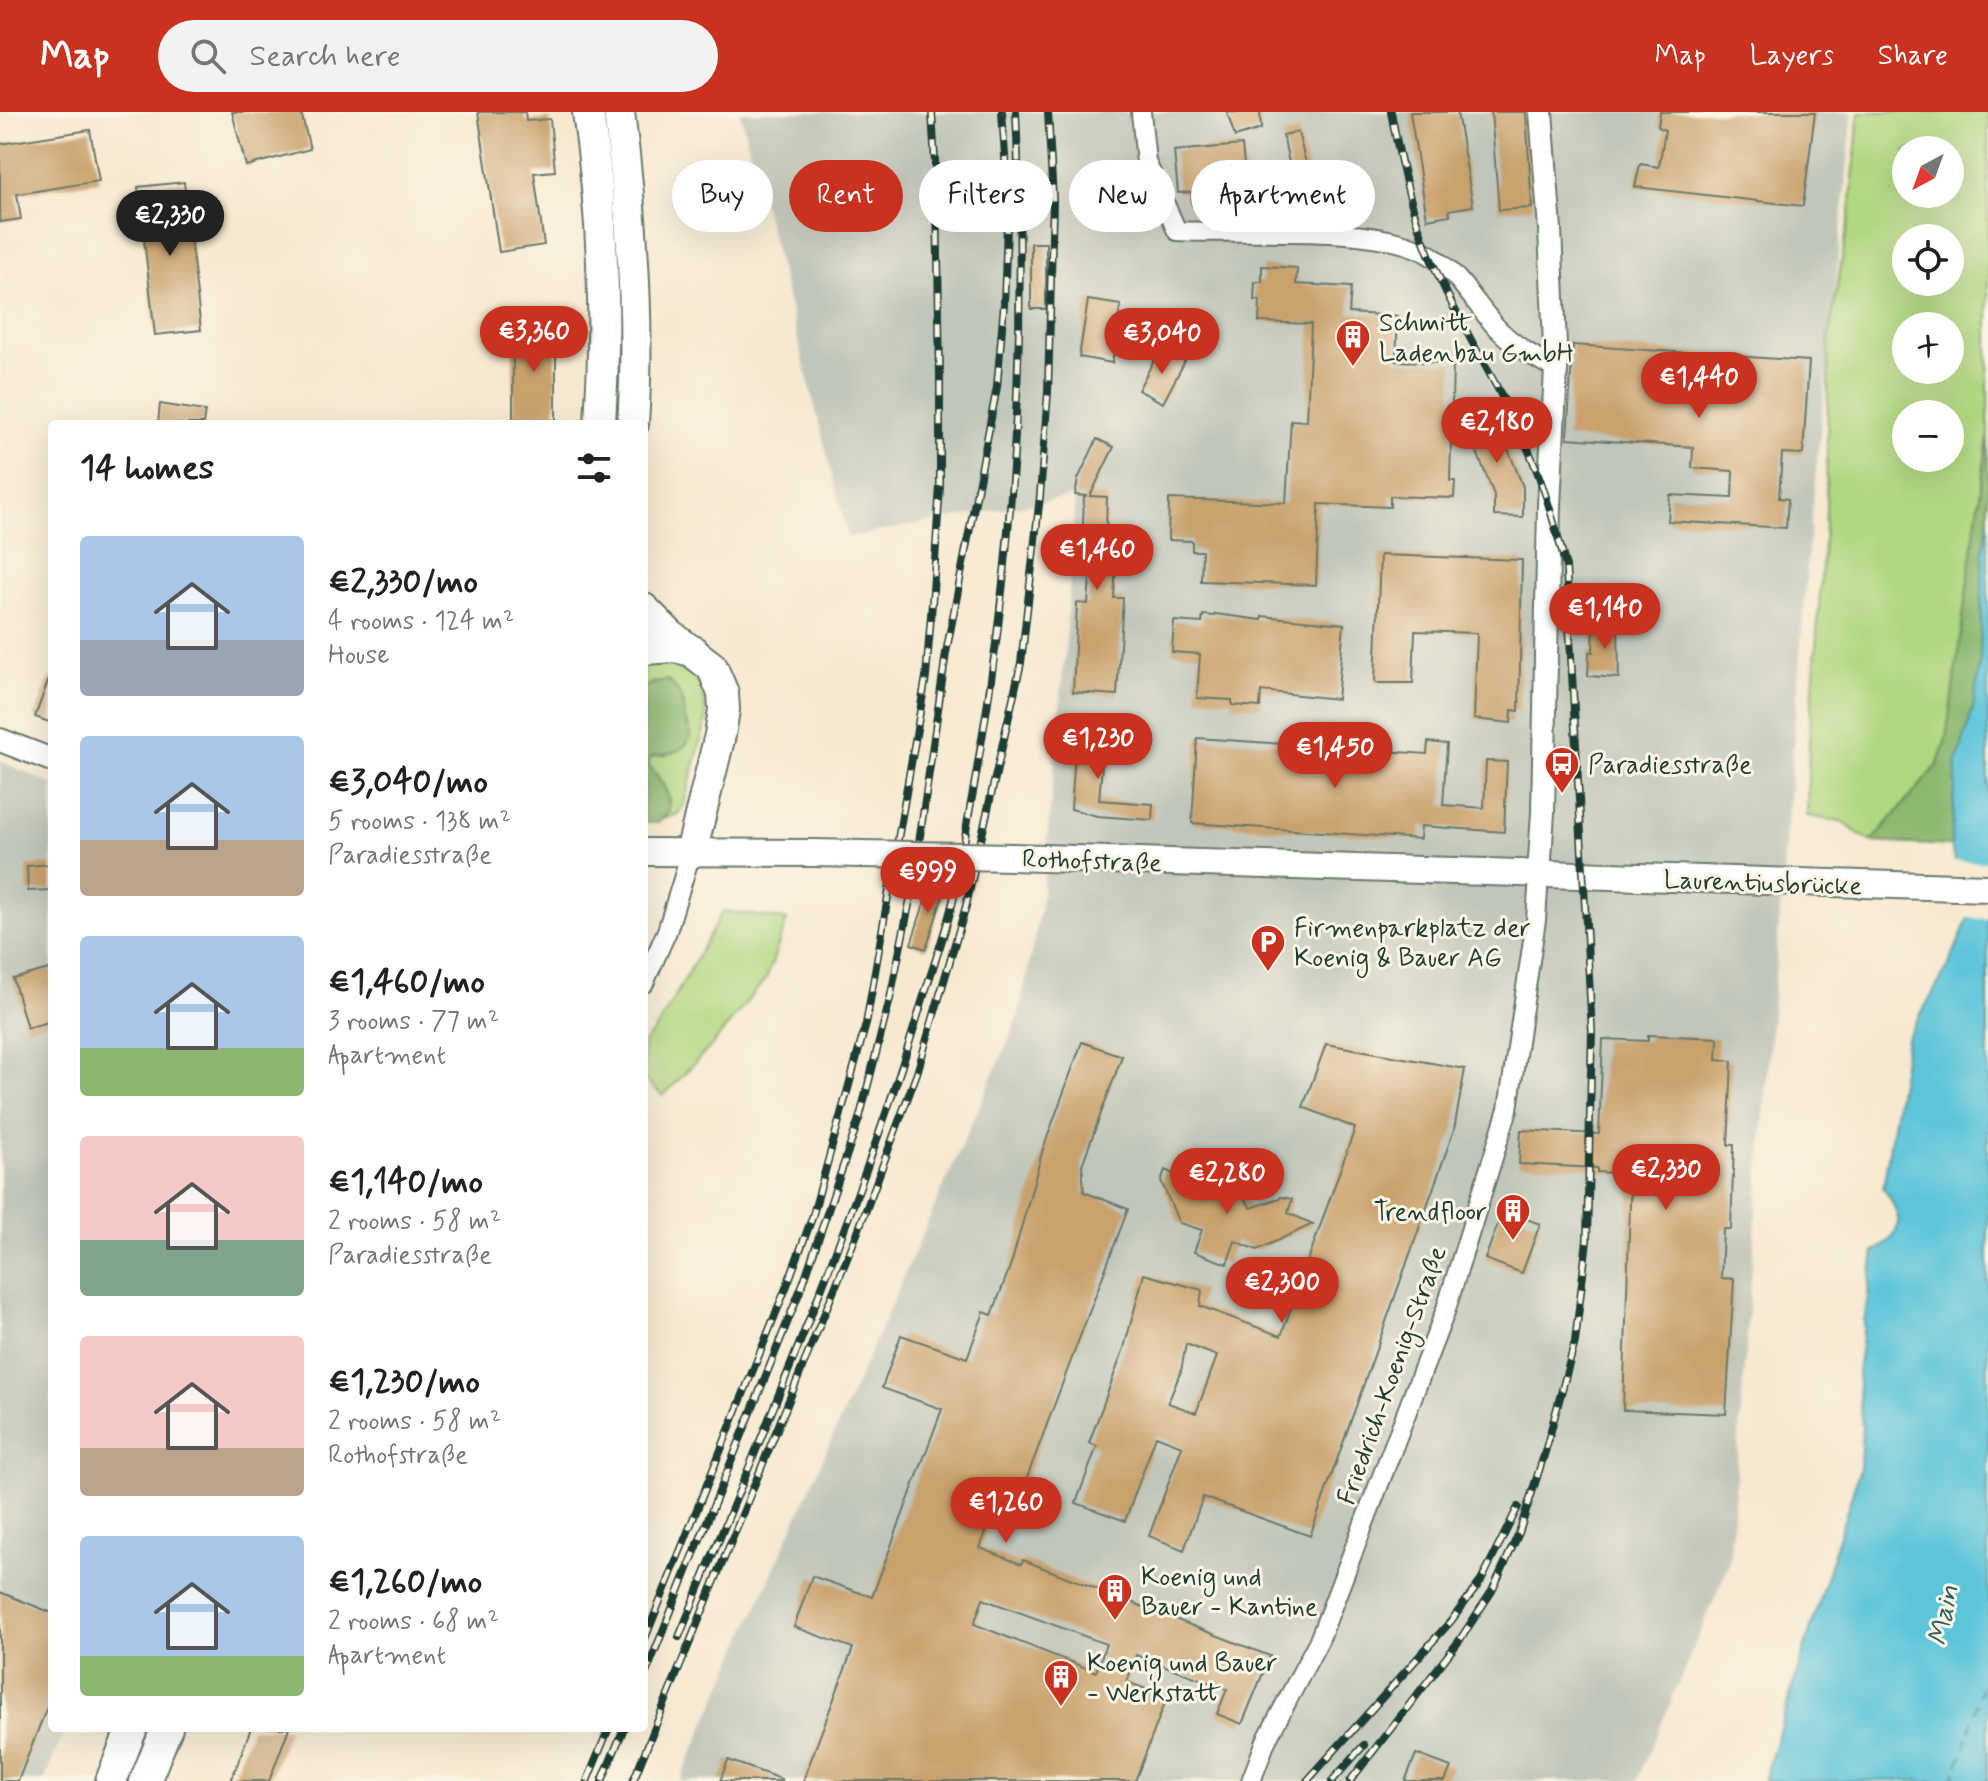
<!DOCTYPE html>
<meta charset="utf-8">
<style>
body{margin:0;font-family:Mynerve,sans-serif;background:#f2f2f2;color:#222;height:100vh;display:flex;flex-direction:column;font-size:30px;white-space:nowrap}
*{box-sizing:border-box;margin:0}
p{font-size:26px;color:#767676}
.icon{flex:none;width:44px;height:44px;fill:none;stroke:currentColor;stroke-width:2;stroke-linecap:round;stroke-linejoin:round}
.map{position:relative;flex:1;overflow:hidden}
.panel{position:absolute;left:48px;top:308px;width:600px;height:1312px;display:flex;flex-direction:column;background:#fff;border-radius:8px;box-shadow:0 8px 32px #0002}
.panel>*{flex:none}
.top-card{position:absolute;left:672px;top:48px;width:760px;height:72px;display:flex;gap:16px}
.needle{width:52px;rotate:221deg}
.controls{position:absolute;left:1892px;top:24px;display:grid;gap:16px}
.controls a{display:grid;place-items:center;width:72px;height:72px;border-radius:50%;background:#fff;box-shadow:0 8px 32px #0002;font-size:40px}
.price{position:absolute;translate:-50% -68px;padding:0 18px;border-radius:28px;background:#c8321e;color:#fff;font-size:26px;line-height:52px;filter:drop-shadow(0 2px 4px #0008)}
.price::after{content:'';position:absolute;left:50%;top:48px;width:24px;height:18px;margin-left:-12px;background:inherit;clip-path:polygon(0 0,100% 0,50% 100%)}
.price.on{background:#222;color:#fff}
ul{padding:0;list-style:none}
li{display:flex;align-items:center;gap:24px;height:200px;padding:0 32px}
li span{display:grid;place-items:center;flex:none;width:224px;height:160px;border-radius:8px;color:#555}
li>.icon{margin-inline-start:auto}
span .icon{width:96px;height:96px;fill:#fffc;stroke-width:1}
li b{font-size:34px}
h2{display:flex;justify-content:space-between;align-items:center;height:96px;padding:0 32px;font-size:34px}
.pill{padding:0 28px;border-radius:36px;background:#fff;box-shadow:0 8px 32px #0002;font-size:28px;line-height:72px}
.pill.on{background:#c8321e;color:#fff}
header{display:flex;align-items:center;gap:48px;box-sizing:border-box;height:112px;padding:0 40px;background:#c8321e;color:#fff}
header strong{font-size:38px}
nav{display:flex;gap:44px;margin-inline-start:auto;font-size:28px}
.search{width:560px;height:72px;background:#f2f2f2;display:flex;align-items:center;gap:20px;box-sizing:border-box;padding:0 28px;border-radius:44px;color:#767676;font-size:30px}
.map>svg:first-child{display:block}
</style>
<header>
<strong>Map</strong>
<div class="search"><svg class="icon" aria-label="search" viewBox="0 0 24 24"><circle cx="10" cy="10" r="6"/><path d="M15 15l6 6"/></svg>Search here</div>
<nav><a>Map</a><a>Layers</a><a>Share</a></nav>
</header>
<div class="map">
<svg width="1988" height="1669" viewBox="0 0 1988 1669">
<rect width="100%" height="100%" fill="#fcf5e5"/>
<filter id="ink" filterUnits="userSpaceOnUse"><feTurbulence type="fractalNoise" baseFrequency=".0125" numOctaves="2"/><feDisplacementMap in="SourceGraphic" scale="16" xChannelSelector="R" yChannelSelector="G"/><feConvolveMatrix kernelMatrix="1 2 1 2 8 2 1 2 1" color-interpolation-filters="sRGB"/></filter>
<filter id="wash" filterUnits="userSpaceOnUse"><feTurbulence type="fractalNoise" baseFrequency=".006" numOctaves="4" result="noise"/><feDisplacementMap in="SourceGraphic" scale="32" xChannelSelector="R" yChannelSelector="G"/><feGaussianBlur stdDeviation="1.8" result="paint"/><feColorMatrix in="noise" values="0 0 0 0 0 0 0 0 0 0 0 0 0 0 0 0 0 1.4 0 .05"/><feComposite in="paint" operator="in"/></filter>
<g filter="url(#wash)">
<rect width="100%" height="100%" fill="#f7e9d1"/>
<g fill="#c1c6ba">
<path d="M740,0h1113l-44,428 -80,1024 -92,217h-957l338,-762 23,-114 25,-263 9,-146 -227,41z"/>
<path d="M0,649l52,23v944h13l-21,53h-44z"/>
</g>
<g fill="#b1d781" stroke="#688a5a" stroke-width="2" fill-rule="evenodd">
<path d="M1859,0h129v325l-35,264 -7,38 -9,27 -66,76 -31,-21 -33,-5 2,-73 17,-232 3,-177 21,-121zM1906,38h44v44h-44zM1906,126h44v44h-44zM1906,214h44v44h-44zM1906,302h44v44h-44z"/>
<path d="M663,549c33,5 44,30 43,61l-22,82 -6,10 -15,5c16,-19 -2,-39 -15,-54l3,-8 16,-2 22,-29 -4,-4 -1,-19 -29,-21 -11,5v-22z"/>
<path d="M723,799l64,9 -20,57 -54,67 -50,52 -19,-17v-36l16,-20z"/>
</g>
<g fill="#8cb86f" stroke="#567a52" stroke-width="2">
<path d="M1988,325v84l-5,31 -3,111 -7,46 -16,53 -6,84 -80,-4 66,-76 9,-27z"/>
<path d="M667,568c19,15 13,23 19,42 1,5 4,9 5,13 -7,20 -22,18 -40,22l-3,8c13,15 22,26 21,47l-11,11h-14v-136z"/>
</g>
<path fill="#5dc5da" stroke="#3e8187" stroke-width="2" d="M1988,409v1260h-224l96,-313 2,-42 -5,-53 17,-121c32,-19 29,-36 9,-64l24,-150 42,-73 19,-46 -17,-73 6,-84 16,-53 7,-46 3,-111z"/>
<path fill="#f7e9d1" d="M1951,749l37,1v57l-24,-1z"/>
<g fill="none" stroke-linecap="round" stroke-linejoin="round">
<path stroke="#2e5f5e" stroke-width="2" stroke-dasharray="10 8" stroke-linecap="butt" d="M1952,1669l13,-33 23,-86"/>
</g>
<g id="blocks">
<g fill="#c9a16d" fill-rule="evenodd">
<path d="M232,0h69l9,37 -64,17z"/>
<path d="M478,0h47l1,9 24,-2 5,52 -21,2 10,72 -45,7z"/>
<path d="M1227,0h33l1,17 -26,8z"/>
<path d="M1410,0h47l16,94 -24,4 1,5 -23,4z"/>
<path d="M1491,0h35l6,96 -33,2z"/>
<path d="M1660,0h155l-12,94 -168,-19 5,-23 19,3 6,-37 -7,-3z"/>
<path d="M90,18l9,51 -82,13 4,25 -21,3v-78z"/>
<path d="M1298,20l6,24 15,41 -22,2 -14,-64z"/>
<path d="M1242,33l3,30 20,-2 5,45 -36,2 -1,-5h-5l-1,-13 -35,3 -1,-13 -13,1 -4,-42z"/>
<path d="M184,70l17,148 -46,5 -17,-148z"/>
<rect x="1031" y="131" width="15" height="66"/>
<path d="M1262,154l35,2 -1,16 55,3 -2,26 49,3 -2,45 57,2 -3,118h5l-1,17 -64,-2v11l-71,-3 -3,81 -115,-4 1,-30h-10v-10l-24,-1 1,-41 117,4 5,-83 16,1 4,-97 -52,-2 1,-22h-6l1,-18h7z"/>
<path d="M1088,188l33,5 -9,58 -33,-6z"/>
<rect x="513" y="213" width="43" height="99"/>
<path d="M1573,233l236,16 -6,93 -21,-1 -3,45 9,1 -2,29 -118,-7 2,-26 62,3 1,-27 -41,-3 1,-21 -126,-9z"/>
<path d="M1160,237l25,12 -22,42 -25,-13z"/>
<path d="M160,292l45,7 -2,13h-45z"/>
<path d="M1493,299l30,76v30l-29,-1v-21l-29,-73z"/>
<path d="M1097,327l17,8 -24,49 17,1 -2,66 11,1 -2,34h9l-6,97 -44,-3 4,-89 11,1 4,-54h-10l2,-54h3l-12,-1 3,-16z"/>
<path d="M1380,443l142,5 -3,151 -7,-1 -1,13 -37,-4 3,-86 -62,-2 -2,52h-38z"/>
<path d="M1215,502l47,6v-4l82,8 -7,75 -76,-8 -1,16 -28,-2v-5l-35,-2 3,-44 -28,-2 2,-31 28,2 1,-8 11,1z"/>
<path d="M1594,511h24l1,55 -31,-2 1,-24h4z"/>
<path d="M50,564l2,1v46l-17,-6z"/>
<path d="M1077,616l28,2 -6,70 54,4 -1,16 -55,-4 -26,-7z"/>
<path d="M1197,626l230,16 1,-12 19,2 -4,61 41,3 2,-47 21,1 -3,70 -83,-6 -1,13 -228,-16z"/>
<path d="M52,752v26l-24,1 -1,-25z"/>
<path d="M931,770l15,4 -20,63 -15,-5z"/>
<path d="M52,856v53l-25,7 -14,-49z"/>
<path d="M1648,923l70,3 -1,22 15,1 -4,84h6l-3,84h-8l-2,49 13,1 -8,135 -103,-4 8,-236 -34,-2v-4l-78,-4 2,-34 78,4 4,-95 45,2z"/>
<path d="M1082,930l40,14 -40,109 2,27 44,17 -117,311 -18,-7 -13,35 41,16 2,-4 247,96 -28,68 -25,-10 10,-25 -91,-34 -9,27 40,15 -32,84h-332l50,-133 -59,-21 18,-51 60,21 70,-188 -60,-21 19,-53 66,23 17,-46 8,3 20,-54 31,-112zM983,1487l123,45 -10,28 -122,-48z"/>
<path d="M1326,932l139,25 -11,61 -144,406 -107,-39 -19,53 -35,-14 33,-90 -26,-10 -31,85 -49,-18 21,-57 -8,-3 35,-95 20,-74 58,16 -2,16 81,30 74,-208 -52,-21zM1186,1232l31,12 -21,57 -28,-10 13,-32z"/>
<path d="M1184,1049l10,4 15,27 13,-4 10,3 10,4 9,13 31,-11 10,2 -4,14 25,11 -56,26 -22,-9 -8,23 -33,-12 8,-22 -23,-7 -18,-42 4,-11 13,6z"/>
<path d="M1503,1098l37,14 -18,49 -37,-14z"/>
<path d="M0,1480l52,21v81l-34,87h-18z"/>
<path d="M251,1616h38l-20,53h-38z"/>
<path d="M1416,1642l35,13 -6,14h-40z"/>
<path d="M728,1648l53,19v2h-61z"/>
</g>
</g>
</g>
<g filter="url(#ink)">
<use href="#blocks" fill-opacity="0" stroke="#6b796b" stroke-width="2"/>
<g fill="none" stroke-linecap="round" stroke-linejoin="round">
<defs>
<g id="minor">
<path d="M1141,0l5,50 31,69c64,4 201,-9 253,24 28,18 44,47 66,72 17,18 38,30 60,42"/>
<path d="M644,871l23,-52 24,-78"/>
<path d="M1251,1669l15,-40 54,-103 125,-326 63,-203 28,-189 3,-45"/>
</g>
<g id="tertiary">
<path d="M0,628l52,20"/>
<path d="M1539,763l4,-63 6,-307 7,-136 -6,-140 -9,-117"/>
</g>
<g id="secondary">
<path d="M644,740l169,1"/>
<path d="M1012,745l976,31"/>
</g>
<g id="trunk">
<path d="M588,0c15,103 19,208 12,312"/>
<path d="M619,0c13,103 21,208 14,312"/>
<path d="M644,497l26,26 42,32 11,26 1,17 -4,25 -29,118"/>
<path d="M644,537l31,-2 18,4"/>
<path d="M111,1669l21,-53"/>
<path d="M145,1669l22,-53"/>
</g>
</defs>
<use href="#minor" stroke="#6b796b" stroke-width="22"/>
<use href="#tertiary" stroke="#6b796b" stroke-width="26"/>
<use href="#secondary" stroke="#6b796b" stroke-width="30"/>
<use href="#trunk" stroke="#6b796b" stroke-width="34"/>
<use href="#minor" stroke="#fff" stroke-width="18"/>
<use href="#tertiary" stroke="#fff" stroke-width="22"/>
<use href="#secondary" stroke="#fff" stroke-width="26"/>
<use href="#trunk" stroke="#fff" stroke-width="30"/>
<defs>
<g id="rail">
<path d="M679,1525c84,-206 174,-410 239,-622 11,-38 26,-76 35,-114 8,-36 13,-73 20,-109 41,-225 54,-452 43,-680"/>
<path d="M644,1529l142,-353 26,-70 54,-194 60,-347 7,-86 7,-105v-108l-3,-182 -5,-84"/>
<path d="M644,1566l160,-397 56,-165 30,-117 23,-114 33,-232 51,-266 7,-83 4,-104 -6,-88"/>
<path d="M587,1669l22,-53"/>
<path d="M602,1669l22,-53"/>
<path d="M633,1669l224,-547 60,-161 49,-167 55,-243 19,-167 8,-104 5,-192 -5,-88"/>
<path d="M1307,1669l144,-160 30,-40 37,-74"/>
<path d="M1332,1669l32,-36"/>
<path d="M1350,1669l109,-140 33,-50 27,-58 26,-81 30,-110 12,-102 5,-209 -26,-464c-12,-45 -24,-91 -45,-133 -29,-61 -67,-118 -92,-180 -19,-46 -29,-94 -38,-142"/>
</g>
</defs>
<use href="#rail" stroke="#1f3d34" stroke-width="8"/>
<use href="#rail" stroke="#fcf5e5" stroke-width="5" stroke-dasharray="15" stroke-linecap="butt"/>
<defs>
<path id="secondary-bridge" d="M813,741l199,4"/>
</defs>
<use href="#secondary-bridge" stroke="#6b796b" stroke-width="30" stroke-linecap="butt"/>
<use href="#secondary-bridge" stroke="#fff" stroke-width="26"/>
</g>
</g>
<defs>
<symbol id="building-pin" viewBox="-11 -11 22 30"><path d="M0 17L-7.5 6A9.5 9.5 0 1 1 7.5 6Z" fill="#c8321e" stroke="#fcf5e5"/><path d="M-4-6H4V6H1V3H-1V6H-4ZM-2.5-4.3h1.7v1.8h-1.7ZM.8-4.3h1.7v1.8H.8ZM-2.5-1h1.7V.8h-1.7ZM.8-1h1.7V.8H.8Z" fill="#fff"/></symbol>
<symbol id="bus-pin" viewBox="-11 -11 22 30"><path d="M0 17L-7.5 6A9.5 9.5 0 1 1 7.5 6Z" fill="#c8321e" stroke="#fcf5e5"/><path d="M-5-6H5V4H4V6H2V4H-2V6H-4V4H-5ZM-3.5-4V0h7V-4ZM-3.5 1.2v1.5H-2V1.2ZM2 1.2v1.5H3.5V1.2Z" fill="#fff"/></symbol>
<symbol id="parking-pin" viewBox="-11 -11 22 30"><path d="M0 17L-7.5 6A9.5 9.5 0 1 1 7.5 6Z" fill="#c8321e" stroke="#fcf5e5"/><path d="M-3.5-5.5H1a3.5 3.5 0 0 1 0 7H-1V5.5H-3.5ZM-1-3.4V-.6H.8a1.4 1.4 0 0 0 0-2.8Z" fill="#fff"/></symbol>
</defs>
<g fill-rule="evenodd">
<use href="#building-pin" x="1333" y="205" width="40" height="54"/>
<use href="#bus-pin" x="1542" y="632" width="40" height="54"/>
<use href="#parking-pin" x="1248" y="810" width="40" height="54"/>
<use href="#building-pin" x="1493" y="1079" width="40" height="54"/>
<use href="#building-pin" x="1095" y="1459" width="40" height="54"/>
<use href="#building-pin" x="1041" y="1545" width="40" height="54"/>
</g>
<g text-anchor="middle" stroke-width="6" stroke-linejoin="round" paint-order="stroke">
<g font-size="26" fill="#1f3d34" stroke="#fcf5e5" text-anchor="start">
<text x="1379" y="219">Schmitt<tspan x="1379" dy="30">Ladenbau GmbH</tspan></text>
<text x="1588" y="661">Paradiesstraße</text>
<text x="1294" y="824">Firmenparkplatz der<tspan x="1294" dy="30">Koenig &amp; Bauer AG</tspan></text>
<text x="1487" y="1108" text-anchor="end">Trendfloor</text>
<text x="1141" y="1473">Koenig und<tspan x="1141" dy="30">Bauer - Kantine</tspan></text>
<text x="1087" y="1559">Koenig und Bauer<tspan x="1087" dy="30">- Werkstatt</tspan></text>
</g>
<g font-size="26" fill="#1f3d34" stroke="#fcf5e5">
<text transform="translate(1092 748) rotate(2)" y="9">Rothofstraße</text>
<text transform="translate(1763 770) rotate(2)" y="9">Laurentiusbrücke</text>
<text transform="translate(1391 1263) rotate(-70)" y="9">Friedrich-Koenig-Straße</text>
</g>
<g font-size="28" font-style="italic" fill="#2e5f5e" stroke="#fcf5e5">
<text transform="translate(1942 1503) rotate(-78)" y="10">Main</text>
</g>
</g>
</svg>
<div class="controls">
<a><svg class="needle" viewBox="-14 -14 28 28"><path d="M0-13l5 13h-10z" fill="#e53935"/><path d="M0 13l5-13h-10z" fill="#767676"/></svg></a>
<a><svg class="icon" aria-label="locate" viewBox="0 0 24 24"><circle cx="12" cy="12" r="6"/><path d="M12 2v4M12 18v4M2 12h4M18 12h4"/></svg></a>
<a>+</a>
<a>−</a>
</div>
<b class="price on" style="left:170px;top:146px">€2,330</b>
<b class="price" style="left:534px;top:262px">€3,360</b>
<b class="price" style="left:1162px;top:264px">€3,040</b>
<b class="price" style="left:1699px;top:308px">€1,440</b>
<b class="price" style="left:1497px;top:353px">€2,180</b>
<b class="price" style="left:1097px;top:480px">€1,460</b>
<b class="price" style="left:1605px;top:539px">€1,140</b>
<b class="price" style="left:1098px;top:669px">€1,230</b>
<b class="price" style="left:1335px;top:678px">€1,450</b>
<b class="price" style="left:928px;top:803px">€999</b>
<b class="price" style="left:1666px;top:1100px">€2,330</b>
<b class="price" style="left:1227px;top:1104px">€2,280</b>
<b class="price" style="left:1282px;top:1213px">€2,300</b>
<b class="price" style="left:1006px;top:1433px">€1,260</b>
<div class="top-card">
<a class="pill">Buy</a>
<a class="pill on">Rent</a>
<a class="pill">Filters</a>
<a class="pill">New</a>
<a class="pill">Apartment</a>
</div>
<section class="panel">
<h2>14 homes<svg class="icon" aria-label="filters" viewBox="0 0 24 24"><path d="M4 7h16M4 17h16"/><circle cx="9" cy="7" r="2"/><circle cx="15" cy="17" r="2"/></svg></h2>
<ul>
<li><span style="background:linear-gradient(#a9c7e8 65%,#9aa5b1 0)"><svg class="icon" aria-label="home" viewBox="0 0 24 24"><path d="M3 11l9-7 9 7M6 9v11h12V9"/></svg></span><div><b>€2,330/mo</b><p>4 rooms · 124 m²</p><p>House</p></div></li>
<li><span style="background:linear-gradient(#a9c7e8 65%,#b9a48a 0)"><svg class="icon" aria-label="home" viewBox="0 0 24 24"><path d="M3 11l9-7 9 7M6 9v11h12V9"/></svg></span><div><b>€3,040/mo</b><p>5 rooms · 138 m²</p><p>Paradiesstraße</p></div></li>
<li><span style="background:linear-gradient(#a9c7e8 70%,#8fb573 0)"><svg class="icon" aria-label="home" viewBox="0 0 24 24"><path d="M3 11l9-7 9 7M6 9v11h12V9"/></svg></span><div><b>€1,460/mo</b><p>3 rooms · 77 m²</p><p>Apartment</p></div></li>
<li><span style="background:linear-gradient(#f6c9c9 65%,#7fa58c 0)"><svg class="icon" aria-label="home" viewBox="0 0 24 24"><path d="M3 11l9-7 9 7M6 9v11h12V9"/></svg></span><div><b>€1,140/mo</b><p>2 rooms · 58 m²</p><p>Paradiesstraße</p></div></li>
<li><span style="background:linear-gradient(#f6c9c9 70%,#b9a48a 0)"><svg class="icon" aria-label="home" viewBox="0 0 24 24"><path d="M3 11l9-7 9 7M6 9v11h12V9"/></svg></span><div><b>€1,230/mo</b><p>2 rooms · 58 m²</p><p>Rothofstraße</p></div></li>
<li><span style="background:linear-gradient(#a9c7e8 75%,#8fb573 0)"><svg class="icon" aria-label="home" viewBox="0 0 24 24"><path d="M3 11l9-7 9 7M6 9v11h12V9"/></svg></span><div><b>€1,260/mo</b><p>2 rooms · 68 m²</p><p>Apartment</p></div></li>
</ul>
</section>
</div>
